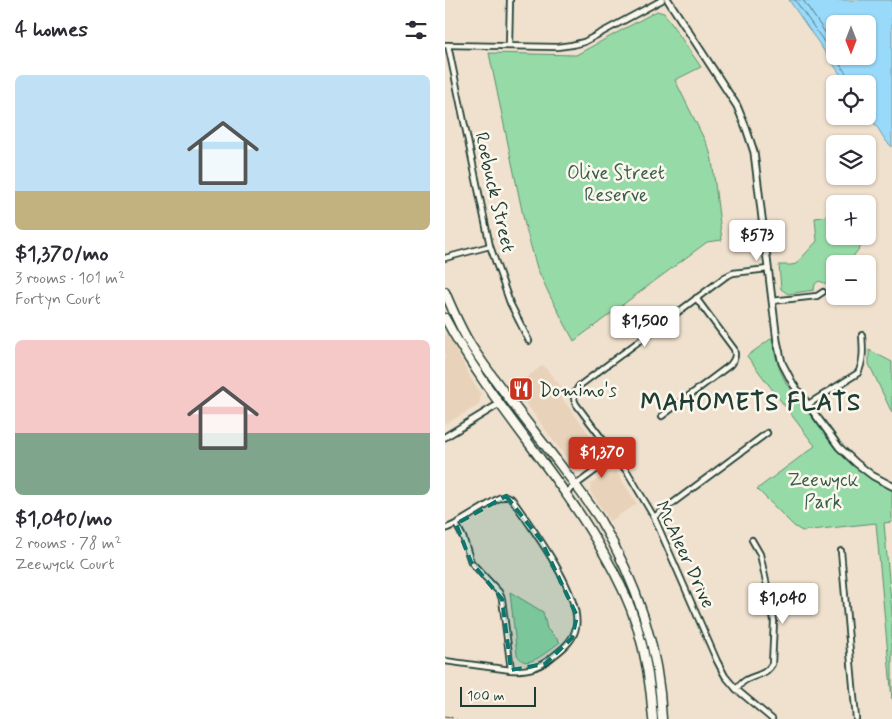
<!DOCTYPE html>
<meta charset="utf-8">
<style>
body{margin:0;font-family:Mynerve,sans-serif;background:#f2f2f3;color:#2b2b33;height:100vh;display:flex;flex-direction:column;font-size:19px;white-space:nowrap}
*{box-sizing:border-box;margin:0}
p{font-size:16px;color:#7c7c81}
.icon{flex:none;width:28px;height:28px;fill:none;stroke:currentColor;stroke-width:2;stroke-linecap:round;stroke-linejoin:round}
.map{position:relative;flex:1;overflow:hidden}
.sheet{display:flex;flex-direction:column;background:#fff;width:445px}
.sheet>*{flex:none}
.needle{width:32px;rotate:180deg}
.fabs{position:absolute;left:381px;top:15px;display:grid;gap:10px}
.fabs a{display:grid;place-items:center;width:50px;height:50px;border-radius:8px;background:#fff;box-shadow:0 1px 4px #0004;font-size:25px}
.scale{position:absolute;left:15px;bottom:12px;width:76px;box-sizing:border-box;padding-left:5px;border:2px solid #1f3d34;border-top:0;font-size:14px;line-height:18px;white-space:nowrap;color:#1f3d34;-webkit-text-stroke:4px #fbf7ec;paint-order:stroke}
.price{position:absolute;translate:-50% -42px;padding:0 11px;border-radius:5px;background:#fff;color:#222;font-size:16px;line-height:32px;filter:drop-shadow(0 1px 2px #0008)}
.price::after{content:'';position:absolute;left:50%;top:30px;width:15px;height:11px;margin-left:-8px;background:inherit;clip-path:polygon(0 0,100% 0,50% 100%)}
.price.current{background:#c8321e;color:#fff}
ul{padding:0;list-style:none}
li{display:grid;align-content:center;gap:10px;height:265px;padding:0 15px}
li span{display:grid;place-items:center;height:155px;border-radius:8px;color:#555}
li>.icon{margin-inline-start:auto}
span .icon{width:90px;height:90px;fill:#fffc;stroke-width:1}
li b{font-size:21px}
h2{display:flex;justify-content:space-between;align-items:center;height:60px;padding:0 15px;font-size:21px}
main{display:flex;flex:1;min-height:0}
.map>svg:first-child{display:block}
</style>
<main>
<section class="sheet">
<h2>4 homes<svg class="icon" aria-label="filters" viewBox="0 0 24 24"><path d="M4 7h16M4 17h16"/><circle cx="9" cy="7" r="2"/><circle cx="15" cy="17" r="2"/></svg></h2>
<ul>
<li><span style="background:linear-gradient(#bfe0f5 75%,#c2b280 0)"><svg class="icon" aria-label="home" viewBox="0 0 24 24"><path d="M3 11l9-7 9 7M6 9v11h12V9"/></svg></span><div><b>$1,370/mo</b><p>3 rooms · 101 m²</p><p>Fortyn Court</p></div></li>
<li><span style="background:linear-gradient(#f6c9c9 60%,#7fa58c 0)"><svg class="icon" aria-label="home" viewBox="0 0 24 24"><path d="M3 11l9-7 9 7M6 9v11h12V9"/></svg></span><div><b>$1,040/mo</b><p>2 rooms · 78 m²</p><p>Zeewyck Court</p></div></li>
</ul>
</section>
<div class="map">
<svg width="447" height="719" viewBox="0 0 447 719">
<rect width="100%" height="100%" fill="#f0e1ce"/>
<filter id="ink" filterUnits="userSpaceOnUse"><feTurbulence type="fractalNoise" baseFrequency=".02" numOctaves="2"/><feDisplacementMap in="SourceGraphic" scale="10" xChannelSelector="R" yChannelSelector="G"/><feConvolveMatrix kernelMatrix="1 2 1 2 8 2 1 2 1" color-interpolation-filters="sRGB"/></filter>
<g filter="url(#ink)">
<g fill="#e8d2b9">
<path d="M0,327l11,23 18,34 7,10 -2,11 -34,19z"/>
<path d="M98,365l20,24 -5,4 44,58 -1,7 -19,13h-6l-62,-84z"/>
<path d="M164,471h7l21,33 -27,17 -20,-30 1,-7z"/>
</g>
<g fill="#96dba7" stroke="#5a8c6e">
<path d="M212,11l7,2 37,54 -26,13 34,69 3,11 10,80 -15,2 -133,99 -24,-45 -13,-28 -12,-43 -36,-172 87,2z"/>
<path d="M390,209v27h32l1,-8h5l1,2 -27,34h-12v19l-6,4 -2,-3 -8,-3 -4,3 -1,6 -26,4 -7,-5 -2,-24h12l5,-1 21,-23 -2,-23 8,-1z"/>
<path d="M327,338l3,16 5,16 7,15 15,20 41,51 11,9 38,23v34l-8,1 8,90v86l-16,-176 -74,8 -8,-5 -37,-37 58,-43 -68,-90z"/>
<path d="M424,350l23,12v51l-23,-49z"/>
<path d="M65,592l33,20 4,17 13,13c-7,5 -28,24 -37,19 -3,-2 -4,-4 -6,-6z"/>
</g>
<path fill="#99dafb" stroke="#689bab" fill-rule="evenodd" d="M344,0h103v147l-6,-6 -18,-28 -1,-29h-20zM390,24h32v32h-32z"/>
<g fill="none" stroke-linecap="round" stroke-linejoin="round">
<g stroke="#507c84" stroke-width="1">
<path d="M350,0l55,79 1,5"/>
<path d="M358,0l32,47"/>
</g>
<defs>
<g id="minor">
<path d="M0,45l112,2 15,-2 12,-3 78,-42"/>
<path d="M3,45l42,201 20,57 19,38"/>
<path d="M64,46l1,-46"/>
<path d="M0,258l45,-12"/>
<path d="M323,269l-35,4 -8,4 -146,109c-5,7 -7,11 -3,18l52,69 26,44 63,144 8,15 11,13 36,30"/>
<path d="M327,301l45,-5 6,-4"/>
<path d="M362,405l51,-32c6,-12 5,-25 4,-38"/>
<path d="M217,416l68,-51c5,-6 6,-9 4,-16l-38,-51"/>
<path d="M120,493l50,-37"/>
<path d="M209,517l113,-84"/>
<path d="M11,524l7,13 8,25 28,30 3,7 9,71"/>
<path d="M0,529l11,-5 43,-26 7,-2 6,3c19,28 70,95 64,128 -2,12 -11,20 -20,27 -15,13 -25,17 -45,16l-66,-9"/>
<path d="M396,551l15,168"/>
<path d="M291,689c3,-3 6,-7 10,-9 9,-5 20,-5 26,-16l2,-43 -2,-12 -12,-55 -8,-14"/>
</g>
<g id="tertiary">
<path d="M223,0l69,106 9,22 8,24 23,189 5,22 11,21 46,63 17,16 17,13 19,10"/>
<path d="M0,437l54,-33"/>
</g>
<g id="trunk">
<path d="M0,292c8,19 16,38 27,55 27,41 59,80 89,119 13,17 26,34 38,52 37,62 60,129 63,201"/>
<path d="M0,318c44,84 113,153 159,236 13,22 25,47 33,72 9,30 14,61 16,93"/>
</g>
</defs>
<use href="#minor" stroke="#1f3d34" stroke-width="8"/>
<use href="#tertiary" stroke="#1f3d34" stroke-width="9"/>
<use href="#trunk" stroke="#1f3d34" stroke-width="11"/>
<use href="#minor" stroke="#fbf7ec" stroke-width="4.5"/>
<use href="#tertiary" stroke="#fbf7ec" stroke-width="5.5"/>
<use href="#trunk" stroke="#fbf7ec" stroke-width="8"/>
<path stroke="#1f3d34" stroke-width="1" stroke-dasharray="8 4" stroke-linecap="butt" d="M0,716l12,3"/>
</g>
</g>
<path fill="#0f766e" fill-opacity="0.2" stroke="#0f766e" stroke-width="4" stroke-dasharray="10 6" stroke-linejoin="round" d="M61,496l35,44 36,76 -5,22 -27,26 -34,6 -9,-71 -31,-37 -15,-38z"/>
<defs>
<symbol id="restaurant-square" viewBox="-11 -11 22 22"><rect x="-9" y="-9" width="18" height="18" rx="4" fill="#c8321e" stroke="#fbf7ec"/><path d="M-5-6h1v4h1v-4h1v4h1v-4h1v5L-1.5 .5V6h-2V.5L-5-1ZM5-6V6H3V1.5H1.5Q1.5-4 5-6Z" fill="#fff"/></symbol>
</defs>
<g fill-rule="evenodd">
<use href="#restaurant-square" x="62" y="375" width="28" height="28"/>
</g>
<g text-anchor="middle" stroke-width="5" stroke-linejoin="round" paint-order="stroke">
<g font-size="19" fill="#375d4b" stroke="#fbf7ec">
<text x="171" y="179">Olive Street<tspan x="171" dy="22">Reserve</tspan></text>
<text x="378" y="486">Zeewyck<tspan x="378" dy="22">Park</tspan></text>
</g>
<g font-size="19" fill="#1f3d34" stroke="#fbf7ec">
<text transform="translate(51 192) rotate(77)" y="7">Roebuck Street</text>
<text transform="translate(241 554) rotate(65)" y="7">McAleer Drive</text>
</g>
<g font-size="19" fill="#1f3d34" stroke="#fbf7ec" text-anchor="start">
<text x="94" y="396">Domino's</text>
</g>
<g font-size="24" font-weight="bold" letter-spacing="1" fill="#1f3d34" stroke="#fbf7ec">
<text x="306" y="410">MAHOMETS FLATS</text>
</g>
</g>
</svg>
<div class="fabs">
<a><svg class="needle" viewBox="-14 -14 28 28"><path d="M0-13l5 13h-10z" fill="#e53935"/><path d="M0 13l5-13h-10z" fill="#7c7c81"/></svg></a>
<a><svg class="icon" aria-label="locate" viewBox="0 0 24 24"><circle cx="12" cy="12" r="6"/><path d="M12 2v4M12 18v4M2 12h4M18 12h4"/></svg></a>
<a><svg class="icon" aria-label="layers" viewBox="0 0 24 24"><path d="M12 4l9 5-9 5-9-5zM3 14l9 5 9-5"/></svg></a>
<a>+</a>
<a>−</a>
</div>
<div class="scale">100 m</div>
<b class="price" style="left:312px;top:262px">$573</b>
<b class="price" style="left:200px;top:348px">$1,500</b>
<b class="price current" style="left:157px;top:479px">$1,370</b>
<b class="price" style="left:338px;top:625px">$1,040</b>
</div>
</main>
